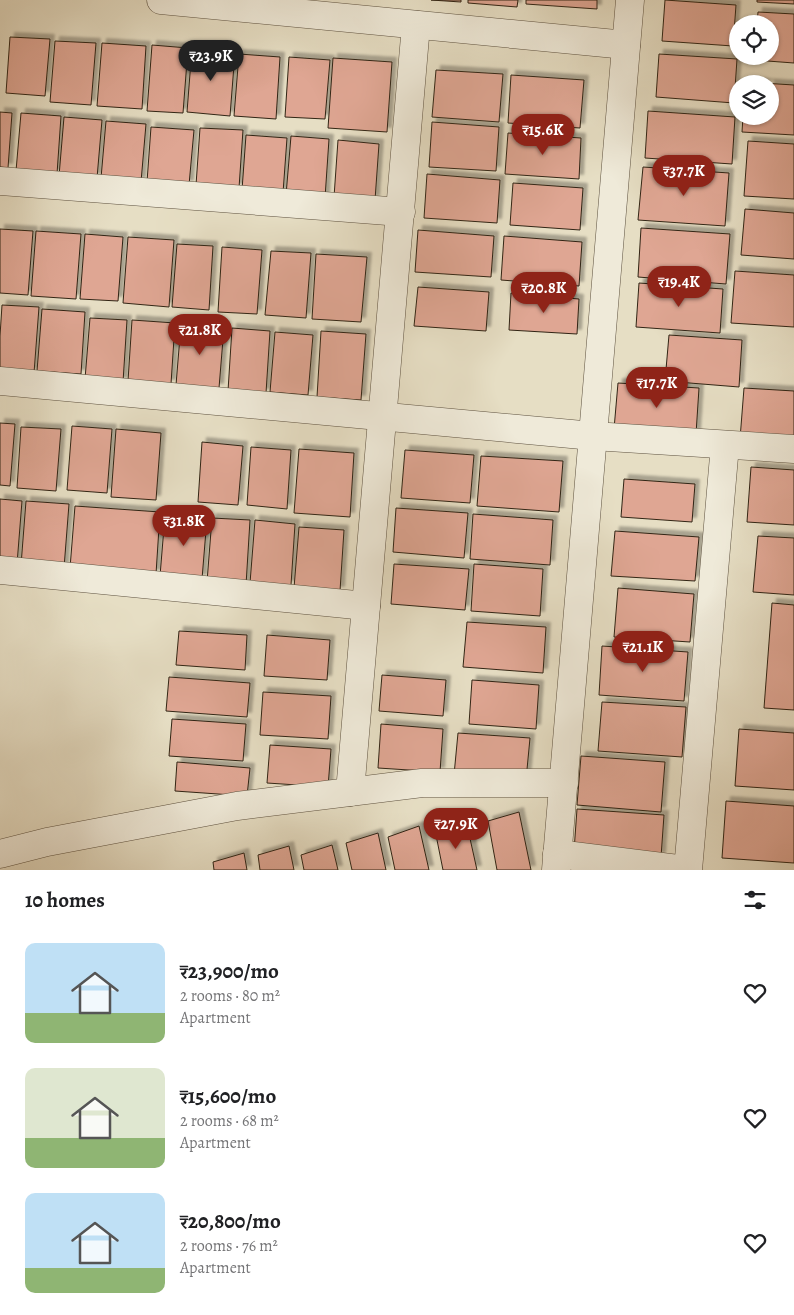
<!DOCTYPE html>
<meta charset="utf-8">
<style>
body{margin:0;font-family:Alegreya,serif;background:#f6f6f6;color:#202124;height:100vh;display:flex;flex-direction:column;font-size:19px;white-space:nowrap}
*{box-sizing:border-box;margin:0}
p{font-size:16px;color:#757577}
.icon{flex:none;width:28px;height:28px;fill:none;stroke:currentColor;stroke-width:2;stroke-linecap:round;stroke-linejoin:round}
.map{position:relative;height:870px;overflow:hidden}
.details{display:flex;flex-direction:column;background:#fff;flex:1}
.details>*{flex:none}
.buttons{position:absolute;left:729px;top:15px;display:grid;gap:10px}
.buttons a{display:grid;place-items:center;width:50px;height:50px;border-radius:50%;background:#fff;box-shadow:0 1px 4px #0004;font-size:25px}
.price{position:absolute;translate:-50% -42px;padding:0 11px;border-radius:18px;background:#8f2418;color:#fff;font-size:16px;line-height:32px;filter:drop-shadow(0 1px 2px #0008)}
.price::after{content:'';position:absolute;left:50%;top:30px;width:15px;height:11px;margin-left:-8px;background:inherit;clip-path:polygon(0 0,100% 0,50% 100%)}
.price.selected{background:#222;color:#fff}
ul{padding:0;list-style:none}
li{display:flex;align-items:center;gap:15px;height:125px;padding:0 25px}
li span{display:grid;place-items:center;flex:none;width:140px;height:100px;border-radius:10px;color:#555}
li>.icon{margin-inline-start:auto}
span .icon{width:60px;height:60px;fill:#fffc;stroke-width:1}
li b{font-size:21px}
h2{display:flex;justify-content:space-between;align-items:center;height:60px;padding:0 25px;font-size:21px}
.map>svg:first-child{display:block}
</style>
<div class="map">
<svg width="794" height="870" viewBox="0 0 794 870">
<defs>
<filter id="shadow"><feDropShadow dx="4.5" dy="-4.5" stdDeviation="1" flood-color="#0004"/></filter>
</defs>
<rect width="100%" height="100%" fill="#e6dec4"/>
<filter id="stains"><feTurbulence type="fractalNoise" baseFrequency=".004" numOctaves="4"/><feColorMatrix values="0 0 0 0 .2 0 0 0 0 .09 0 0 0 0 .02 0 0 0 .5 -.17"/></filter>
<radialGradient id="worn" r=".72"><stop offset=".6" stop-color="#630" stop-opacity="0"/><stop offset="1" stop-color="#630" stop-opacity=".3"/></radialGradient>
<g fill="#dfa693" stroke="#302414" filter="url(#shadow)">
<path d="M431,0h30v2z"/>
<path d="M468,0h50l-1,7 -49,-4z"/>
<path d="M526,0h71v9l-71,-5z"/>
<path d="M665,0l71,5 -3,41 -71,-5z"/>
<path d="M757,0h37v4l-37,-2z"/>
<path d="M758,12l36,2v49l-40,-3v-4h16v-32h-13z"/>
<path d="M10,37l40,2 -5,57 -39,-3z"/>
<path d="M55,41l41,2 -5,62 -41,-3z"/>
<path d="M102,43l44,3 -4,63 -45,-3z"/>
<path d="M152,45l36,3 -5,65 -36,-2z"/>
<path d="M192,48l43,4 -5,64 -43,-4z"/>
<path d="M239,54l41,3 -4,62 -42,-3z"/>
<path d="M659,54l78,5 -3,44 -78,-6z"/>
<path d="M289,57l41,3 -5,59 -40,-2z"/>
<path d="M333,58l59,4 -5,70 -59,-4z"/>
<path d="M436,70l67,4 -4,48 -67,-5z"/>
<path d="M511,75l73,5 -4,48 -72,-5z"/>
<path d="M746,82l48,3v50l-52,-3 1,-16h27v-32h-24z"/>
<path d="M648,111l87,6 -3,47 -87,-6z"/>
<path d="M0,112l12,1 -4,55 -8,-1z"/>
<path d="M21,113l40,3 -4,58 -41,-3z"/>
<path d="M64,117l38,3 -5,58 -38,-2z"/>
<path d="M106,121l40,3 -5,58 -40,-4z"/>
<path d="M432,122l67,5 -3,44 -67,-4z"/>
<path d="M151,127l43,3 -5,55 -42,-3z"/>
<path d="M200,128l43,2 -4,58 -43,-3z"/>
<path d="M508,133l73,5 -2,41 -74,-5z"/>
<path d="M246,135l41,3 -4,55 -41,-3z"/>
<path d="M291,136l38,3 -4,59 -39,-3z"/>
<path d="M338,140l41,4 -4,56 -41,-3z"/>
<path d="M748,141l46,3v55l-50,-3z"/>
<path d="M643,167l86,6 -4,53 -87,-6z"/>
<path d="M427,174l73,6 -3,43 -73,-5z"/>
<path d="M513,183l70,5 -3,42 -70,-5z"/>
<path d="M745,209l49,4v46l-53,-4z"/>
<path d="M641,228l89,6 -4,50 -88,-7z"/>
<path d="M0,229l33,2 -5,64 -28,-2z"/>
<path d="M418,230l76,6 -3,41 -76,-5z"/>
<path d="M36,231l45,3 -5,65 -45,-3z"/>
<path d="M85,234l38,3 -5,64 -38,-2z"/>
<path d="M504,236l78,6 -3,44 -78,-6z"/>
<path d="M128,237l46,3 -5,67 -46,-4z"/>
<path d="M177,244l36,2 -4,64 -37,-3z"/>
<path d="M222,247l40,3 -5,64 -39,-2z"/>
<path d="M271,251l40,2 -5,65 -41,-3z"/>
<path d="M316,254l51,3 -6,65 -49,-3z"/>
<path d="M735,271l59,4v52l-63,-4z"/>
<path d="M639,283l84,6 -3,44 -84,-6z"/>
<path d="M418,287l71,5 -3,39 -72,-5z"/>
<path d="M511,293l68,6 -2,35 -68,-4z"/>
<path d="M2,305l37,2 -5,66 -34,-2v-35z"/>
<path d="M42,309l43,3 -4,62 -44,-3z"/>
<path d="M90,318l37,2 -4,62 -38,-3z"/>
<path d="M132,320l43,3 -4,61 -43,-3z"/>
<path d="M181,324l43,3 -5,61 -43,-3z"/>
<path d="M232,328l38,3 -4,62 -38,-2z"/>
<path d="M321,331l45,3 -5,66 -44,-3z"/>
<path d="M275,332l38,3 -5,60 -38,-3z"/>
<path d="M669,335l73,5 -3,47 -74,-6z"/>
<path d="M618,383l81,5 -3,46 -82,-5z"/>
<path d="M744,388l50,3v51l-54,-3z"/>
<path d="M0,423l15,1 -5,62 -10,-1z"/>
<path d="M72,426l40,3 -5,64 -40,-3z"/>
<path d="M21,427l40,2 -5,62 -39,-3z"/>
<path d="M116,429l45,4 -5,67 -45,-3z"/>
<path d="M202,442l41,4 -5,59 -40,-3z"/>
<path d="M251,447l40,3 -4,59 -40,-4z"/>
<path d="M299,449l55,4 -4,64 -56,-4z"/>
<path d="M405,450l69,5 -4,48 -69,-5z"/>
<path d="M481,456l82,5 -4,51 -82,-6z"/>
<path d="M751,467l43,3v55l-47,-3z"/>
<path d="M624,479l71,5 -3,38 -71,-5z"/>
<path d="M0,499l22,2 -5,63 -17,-1z"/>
<path d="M26,501l43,3 -5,64 -43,-3z"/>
<path d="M75,506l85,6 -4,62 -86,-6z"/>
<path d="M396,508l72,5 -4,45 -71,-6z"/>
<path d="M473,514l80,6 -3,45 -80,-6z"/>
<path d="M165,515l42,3 -5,61 -42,-3z"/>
<path d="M212,518l38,2 -4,65 -39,-3z"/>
<path d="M255,520l40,4 -4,61 -41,-2z"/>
<path d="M299,527l45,3 -4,61 -46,-3z"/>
<path d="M615,531l84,6 -4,44 -84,-5z"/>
<path d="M758,536l36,2v57l-41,-3z"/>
<path d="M394,564l75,5 -4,41 -74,-6z"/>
<path d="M474,564l69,5 -3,47 -69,-5z"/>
<path d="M618,588l76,6 -4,48 -76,-5z"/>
<path d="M772,603l22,2v105l-30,-2z"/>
<path d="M467,622l79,5 -3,46 -80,-6z"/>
<path d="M179,631l68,4 -2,35 -69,-5z"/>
<path d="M267,635l63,5 -3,40 -63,-4z"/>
<path d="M602,646l86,6 -4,49 -85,-6z"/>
<path d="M382,675l64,5 -3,36 -64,-5z"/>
<path d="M169,677l81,6 -3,34 -81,-6z"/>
<path d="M472,680l67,5 -3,44 -67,-5z"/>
<path d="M263,692l68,4 -3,43 -68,-4z"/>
<path d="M602,702l84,5 -4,50 -84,-6z"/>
<path d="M172,719l74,5 -3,37 -74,-5z"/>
<path d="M381,724l62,5 -3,43 -62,-4z"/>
<path d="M739,729l55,4v57l-59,-4z"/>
<path d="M458,733l72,5 -4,42 -72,-5z"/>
<path d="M270,745l61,4 -3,38 -61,-4z"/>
<path d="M581,756l84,6 -4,50 -84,-7z"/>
<path d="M177,762l73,6 -3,28 -72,-5z"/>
<path d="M726,801l68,5v57l-72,-5z"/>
<path d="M577,809l87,6 -3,42 -87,-6z"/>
<path d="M519,812l12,58h-34l-9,-49z"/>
<path d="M467,825l10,45h-34l-7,-35z"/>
<path d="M419,826l10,44h-34l-7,-33z"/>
<path d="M378,833l8,37h-34l-6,-27z"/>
<path d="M332,845l6,25h-34l-3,-15z"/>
<path d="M289,846l5,24h-34l-2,-15z"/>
<path d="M244,853l3,17h-33l-1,-8z"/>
</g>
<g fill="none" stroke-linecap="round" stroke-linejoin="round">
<defs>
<g id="minor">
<path d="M161,0l465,45"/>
<path d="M0,181l401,31"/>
<path d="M0,381l593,55 201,13"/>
<path d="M0,570l366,36"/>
<path d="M350,792l66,-767"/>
<path d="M0,854l47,-12 190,-36 185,-23h142"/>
<path d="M557,854l129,16"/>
<path d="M556,870l74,-870"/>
<path d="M688,870l37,-425"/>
</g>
</defs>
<use href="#minor" stroke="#5e5240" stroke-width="29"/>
<use href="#minor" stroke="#efead9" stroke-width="28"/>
</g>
<rect width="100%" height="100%" filter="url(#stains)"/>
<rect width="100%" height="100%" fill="url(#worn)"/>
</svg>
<div class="buttons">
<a><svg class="icon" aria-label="locate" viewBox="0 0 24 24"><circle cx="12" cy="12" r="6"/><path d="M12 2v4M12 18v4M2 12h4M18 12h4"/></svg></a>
<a><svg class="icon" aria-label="layers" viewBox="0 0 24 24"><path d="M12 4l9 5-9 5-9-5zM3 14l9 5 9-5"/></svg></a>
</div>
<b class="price selected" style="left:211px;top:82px">₹23.9K</b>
<b class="price" style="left:543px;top:156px">₹15.6K</b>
<b class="price" style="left:684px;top:197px">₹37.7K</b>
<b class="price" style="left:679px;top:308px">₹19.4K</b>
<b class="price" style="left:544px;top:314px">₹20.8K</b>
<b class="price" style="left:200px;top:356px">₹21.8K</b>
<b class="price" style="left:657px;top:409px">₹17.7K</b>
<b class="price" style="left:184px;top:547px">₹31.8K</b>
<b class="price" style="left:643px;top:673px">₹21.1K</b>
<b class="price" style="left:456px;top:850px">₹27.9K</b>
</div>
<section class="details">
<h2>10 homes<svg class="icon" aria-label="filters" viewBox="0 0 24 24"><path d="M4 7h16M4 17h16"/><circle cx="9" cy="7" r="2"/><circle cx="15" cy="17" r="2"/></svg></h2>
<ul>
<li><span style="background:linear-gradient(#bfe0f5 70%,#8fb573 0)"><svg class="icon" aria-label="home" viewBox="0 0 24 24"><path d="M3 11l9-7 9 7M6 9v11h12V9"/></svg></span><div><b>₹23,900/mo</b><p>2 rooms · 80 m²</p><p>Apartment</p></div><svg class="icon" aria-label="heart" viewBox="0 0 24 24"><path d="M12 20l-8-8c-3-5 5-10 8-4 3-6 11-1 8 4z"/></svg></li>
<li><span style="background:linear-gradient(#dfe7d0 70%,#8fb573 0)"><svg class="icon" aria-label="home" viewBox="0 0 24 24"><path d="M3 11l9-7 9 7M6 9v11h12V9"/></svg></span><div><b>₹15,600/mo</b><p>2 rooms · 68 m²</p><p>Apartment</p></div><svg class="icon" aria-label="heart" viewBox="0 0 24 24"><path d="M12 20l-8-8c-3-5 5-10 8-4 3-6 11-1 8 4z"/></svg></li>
<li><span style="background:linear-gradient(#bfe0f5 75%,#8fb573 0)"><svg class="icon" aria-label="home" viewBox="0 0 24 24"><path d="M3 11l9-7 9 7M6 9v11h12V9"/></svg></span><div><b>₹20,800/mo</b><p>2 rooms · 76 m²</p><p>Apartment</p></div><svg class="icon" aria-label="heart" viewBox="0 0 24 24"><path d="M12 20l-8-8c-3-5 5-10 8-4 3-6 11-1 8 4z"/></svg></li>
</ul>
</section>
